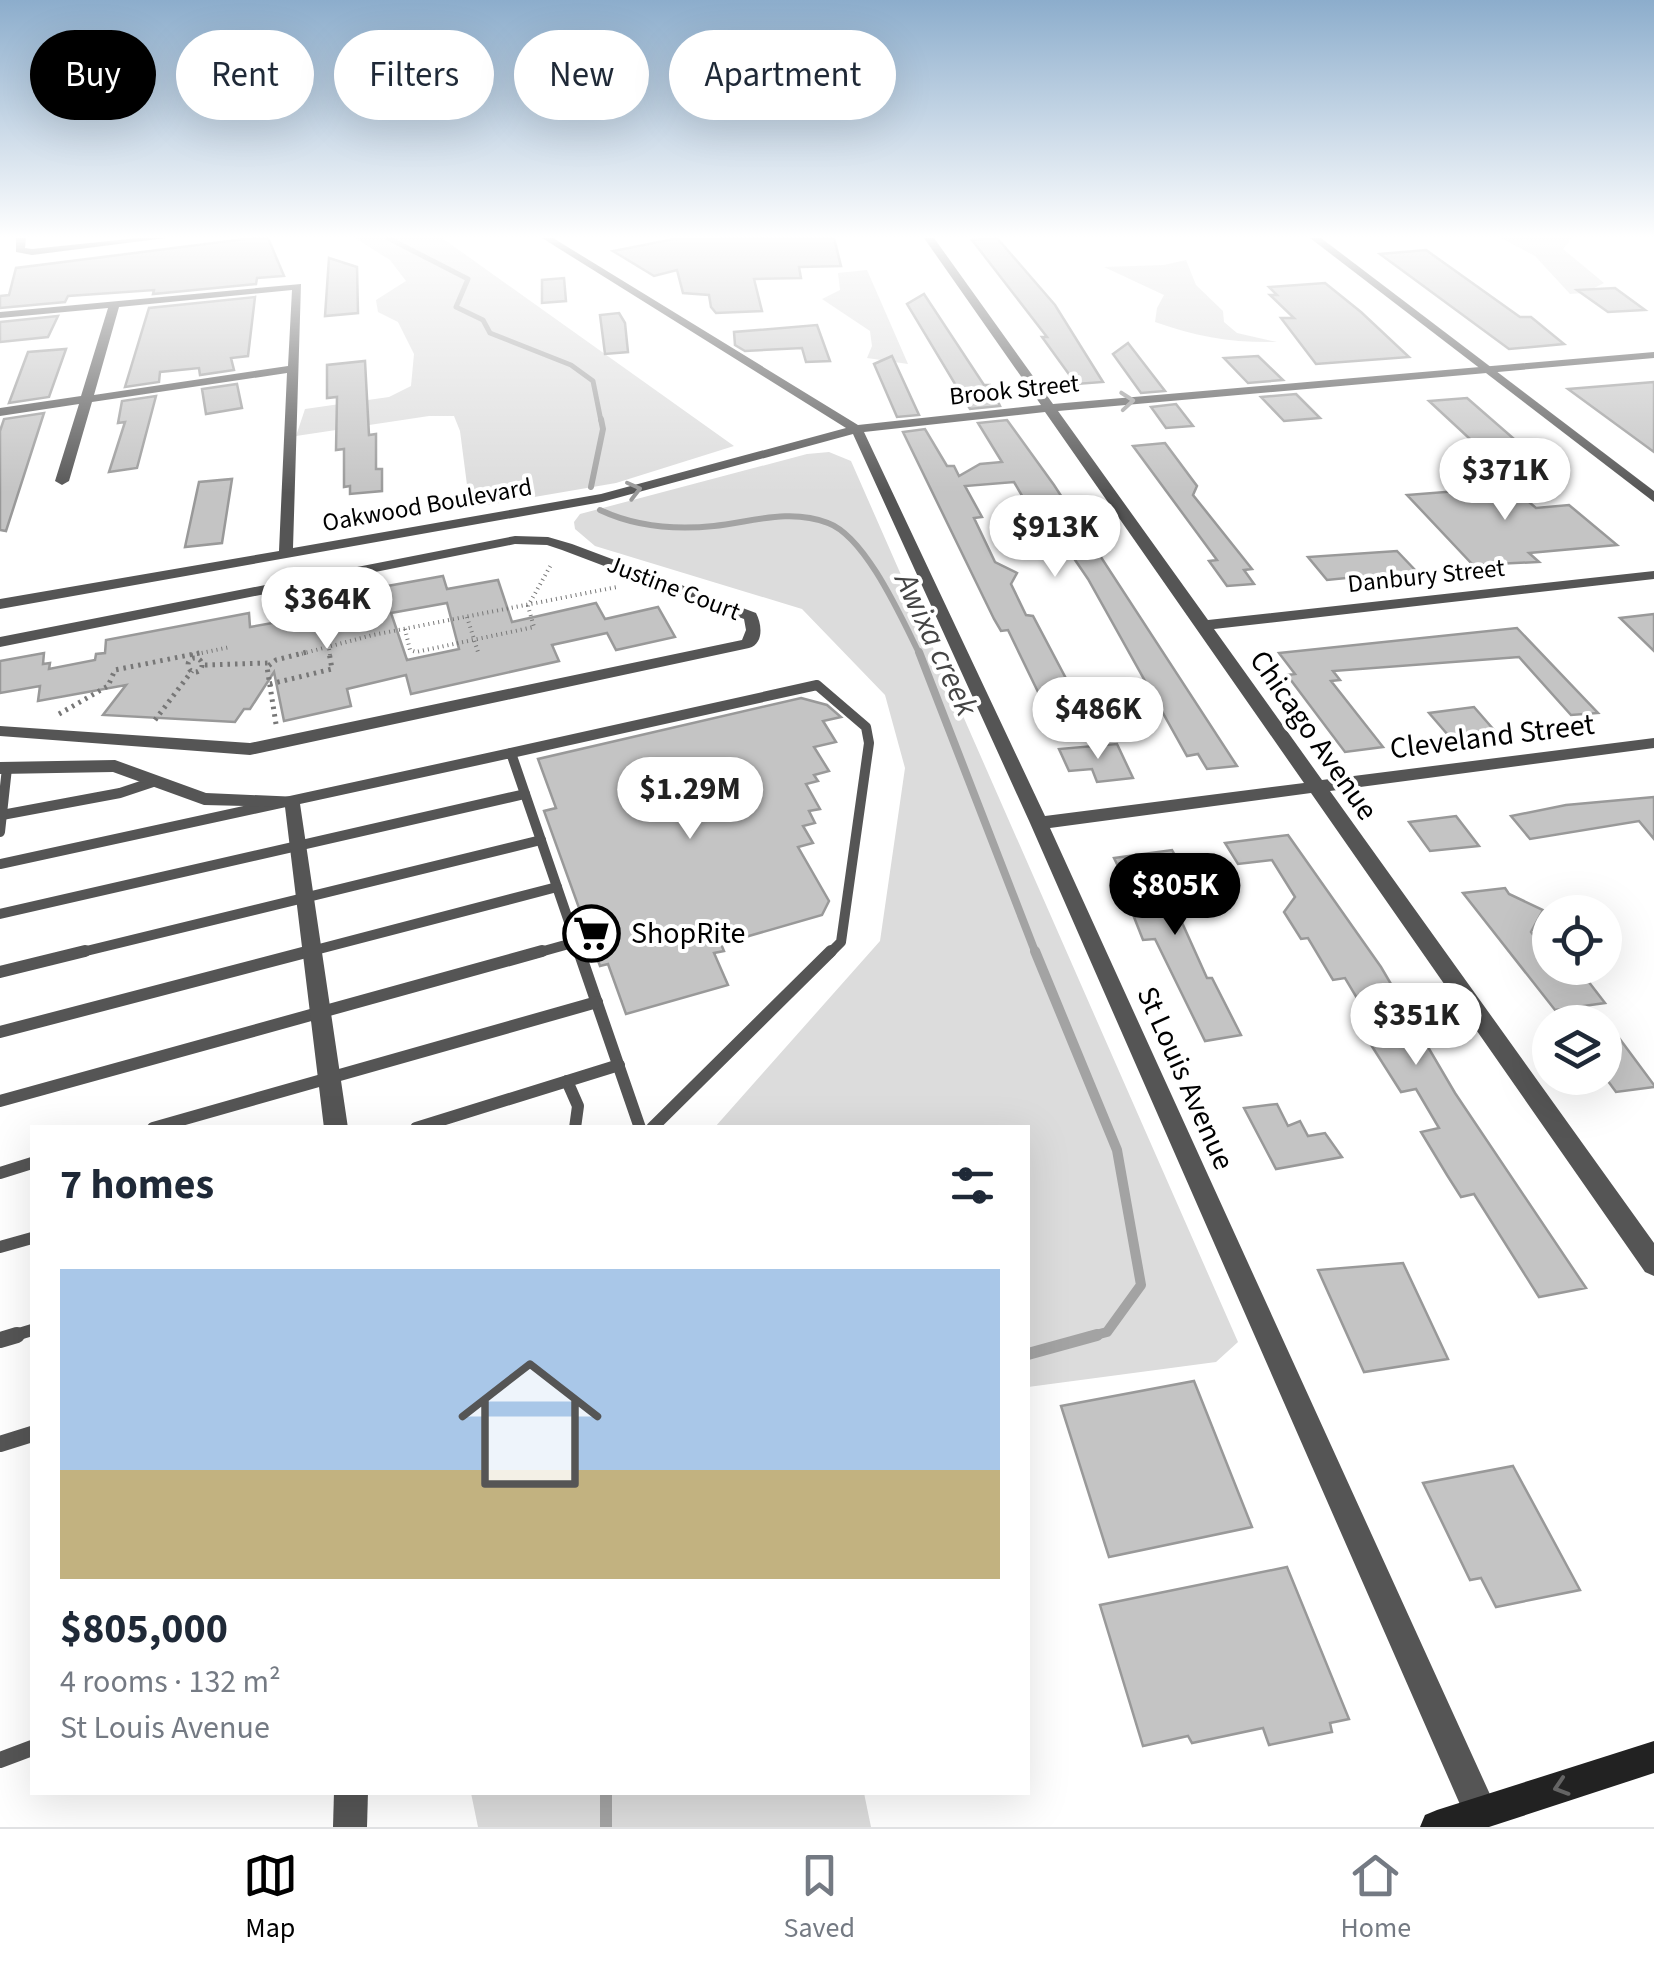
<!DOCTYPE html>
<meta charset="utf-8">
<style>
body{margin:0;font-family:"Source Sans 3",sans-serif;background:#f2f2f3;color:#1f2937;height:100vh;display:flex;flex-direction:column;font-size:38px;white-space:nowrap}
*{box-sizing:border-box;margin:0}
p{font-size:32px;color:#747a83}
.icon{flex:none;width:55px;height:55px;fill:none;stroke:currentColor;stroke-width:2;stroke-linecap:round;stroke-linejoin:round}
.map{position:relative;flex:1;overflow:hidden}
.panel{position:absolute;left:30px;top:1125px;width:1000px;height:670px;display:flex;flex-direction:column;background:#fff;border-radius:0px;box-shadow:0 10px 40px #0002}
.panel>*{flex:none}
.top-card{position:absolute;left:30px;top:30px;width:1000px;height:90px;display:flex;gap:20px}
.tools{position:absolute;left:1532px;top:895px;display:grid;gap:20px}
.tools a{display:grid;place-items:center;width:90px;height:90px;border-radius:50%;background:#fff;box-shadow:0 10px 40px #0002;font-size:50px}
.price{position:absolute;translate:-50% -85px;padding:0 22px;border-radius:35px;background:#fff;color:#222;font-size:32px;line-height:65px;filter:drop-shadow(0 2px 5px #0008)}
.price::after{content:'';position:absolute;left:50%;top:60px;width:30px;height:22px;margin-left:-15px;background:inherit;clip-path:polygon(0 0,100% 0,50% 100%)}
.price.on{background:#000;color:#fff}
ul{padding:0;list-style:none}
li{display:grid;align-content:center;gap:20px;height:530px;padding:0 30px}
li span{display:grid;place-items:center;height:310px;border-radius:0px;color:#555}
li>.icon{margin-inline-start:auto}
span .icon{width:180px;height:180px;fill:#fffc;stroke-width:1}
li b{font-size:42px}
h2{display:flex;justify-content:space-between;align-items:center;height:120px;padding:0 30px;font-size:42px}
.pill{padding:0 35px;border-radius:45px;background:#fff;box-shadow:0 10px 40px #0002;font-size:35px;line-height:90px}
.pill.on{background:#000;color:#fff}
.tab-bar{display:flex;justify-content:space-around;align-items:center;height:140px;border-top:2px solid #e0e1e3;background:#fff;font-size:28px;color:#747a83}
.tab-bar a{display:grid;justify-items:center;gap:5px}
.tab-bar .on{color:#000}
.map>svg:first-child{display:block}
</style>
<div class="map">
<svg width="1654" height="1827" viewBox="0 0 1654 1827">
<rect width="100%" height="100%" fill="#fff"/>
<g fill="#dcdcdc">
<path d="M355,238h87l292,208 -118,37 -146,25 -10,-77 -6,-15h-25l-133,20 9,-27 84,-12 22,-11 3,-32 -16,-32 -20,-10 -2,-12 30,-19 -16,-21z"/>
<path d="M1501,238h71l-9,11 41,34 -20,10 -14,1 -35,-38z"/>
<path d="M1186,260l10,25 27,26 1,11 13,11 40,9c-44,1 -80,-5 -122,-20l2,-14 7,-13 -60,-28 60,-2z"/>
<path d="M867,270l41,94 -41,-6 5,-12 -2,-15 -48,-32 18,-9 -2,-17z"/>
<path d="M829,452l22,9 387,881 -22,20 -188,25v-259l-313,-1 165,-186 25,-173 -20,-73 -83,-86 -207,-63 -20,-17 -1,-7 6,-8 227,-60z"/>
<path d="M471,1793h393l7,34h-393z"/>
</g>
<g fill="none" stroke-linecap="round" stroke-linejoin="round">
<path stroke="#a3a3a3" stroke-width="5" d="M388,238l80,41 -12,28 27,13 7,13 81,32 22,16 8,40"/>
<g stroke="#a3a3a3" stroke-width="6">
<path d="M591,487l12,-58 -2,-10"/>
<path d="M600,510c34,16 75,20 114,16 37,-4 76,-18 114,-3 38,14 74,96 92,132"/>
</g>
<path stroke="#a3a3a3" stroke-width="8" d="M919,652l117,302"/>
<path stroke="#a3a3a3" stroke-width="10" d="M1035,951l82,199 24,135 -34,47 -19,5"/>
<g stroke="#a3a3a3" stroke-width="12">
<path d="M1028,1354l69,-19"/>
<path d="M606,1792v35"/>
</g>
</g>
<g fill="#c4c4c4" stroke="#999" stroke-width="2.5" fill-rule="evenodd">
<path d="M253,238h15l16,38 -27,2 -1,6 -103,10 1,-4 -86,6 -3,6 -65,6v-12l9,-1 7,-27z"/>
<path d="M753,238h81l7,28 -42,1 2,11 -47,1 8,32 -46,2 -5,-6 -2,-12 -26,-2 -6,-23 -23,6 -41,-25 61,-12z"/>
<path d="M997,238l58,67 48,77 -27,2 -34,-47h5l-75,-97z"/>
<path d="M1426,250l94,67h11l33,27 -55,5 -129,-95z"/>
<path d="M329,258l28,9 1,46 -33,3z"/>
<path d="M564,278l2,23 -24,2v-23z"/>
<path d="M1325,283l36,29 48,45 -93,7 -35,-46h13l-24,-23h7l-8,-8z"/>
<path d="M1615,288l30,22 -37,2 -31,-22z"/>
<path d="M924,294l60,91h6l10,21 -30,3 -63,-105z"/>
<path d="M255,297l-7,59 -17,2 3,12 -34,5 -1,-7 -39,4 -1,10 -34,5 24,-79z"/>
<path d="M619,313l6,10 3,29 -23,2 -5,-39z"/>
<path d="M58,316l-10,21 -48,5v-20z"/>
<path d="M817,325l13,36 -24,1 -4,-14 -57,3 -10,-6 -1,-13z"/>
<path d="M1128,343l37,48 -24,2 -28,-39z"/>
<path d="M66,349l-17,48 -40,6 19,-51z"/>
<path d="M892,356l27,59 -22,2 -23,-53z"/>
<path d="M1258,356l25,24 -35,3 -24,-25z"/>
<path d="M365,361l4,74 7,-1v35h6v22l-32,3v-8l-6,1v-38l-8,1 1,-53 -10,1v-33z"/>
<path d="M1654,382v70l-86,-63z"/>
<path d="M237,384l5,24 -36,6 -4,-25z"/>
<path d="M1296,394l24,24 -36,3 -23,-24z"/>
<path d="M156,396l-19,72 -28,4 16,-50 -7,1 4,-22z"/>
<path d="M1467,398l62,54h-4l11,10 -38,3 -69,-64z"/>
<path d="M1176,404l17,22 -27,2 -15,-21z"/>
<path d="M44,413l-38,118 -6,-1v-99l4,-12z"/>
<path d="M1007,420l47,65 183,281 -30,3 -9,-15 -11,2 -99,-177 -47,-69 -10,1 -17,-29 -49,4 17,31 -8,1 21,44 22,11 -6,11 15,31 7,1 38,72 -33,4 -30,-62 -7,1 -7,-12 -91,-187 22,-3 22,37h7l5,10 21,-12 22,-2 -24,-39z"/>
<path d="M1165,443l32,43 -4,9 59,74 -8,1 10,14 -27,2 -18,-25 8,-1 -84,-114z"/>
<path d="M1496,474l40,34 33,-3 48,40 -88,8 10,9 -66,3 -66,-70 64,-5 -14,-13z"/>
<path d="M232,479l-10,64 -37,4 14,-65z"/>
<path d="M1397,551l19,20 -89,9 -19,-23z"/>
<path d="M443,576l4,13 51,-9 14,42 84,-19 9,16 53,-12 17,30 -59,13 -9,-17 -55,12 7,16 -148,33 -5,-19 -59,14 4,17 -67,15 -10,-49 -24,37h-6l-9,13 -132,-7 23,-30 -88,16 2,-15 -40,7v-32l44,-8 -1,11 7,-1 -1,6 46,-9 1,-6 9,-1 1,-13 143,-27 1,14 56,-10 -2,-16zM447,603l12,46 -52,11 -16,-47z"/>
<path d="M1654,614v37l-34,-33z"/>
<path d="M1517,628l81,85 -27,2 -52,-58 -186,14 7,9 -9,1 52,66 -38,5 -58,-77 8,-1 -16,-21z"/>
<path d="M801,698l26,7 14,12 -18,4 13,21 -22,5 15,24 -15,4 4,6 -12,3 14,25 -11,2 6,12 -12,3 10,17 -15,4 31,54 -7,14 -101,29 3,7 -10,2 14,32 -102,29 -18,-50 -8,2 -56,-155 12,-3 -18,-49z"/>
<path d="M1474,707l20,23 -46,5 -19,-22z"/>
<path d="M1117,744l16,34 -36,4 -5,-13 -23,2 -10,-22z"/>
<path d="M1654,797v42l-15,-18 -109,18 -19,-23 55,-11z"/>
<path d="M1456,816l23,30 -49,5 -21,-29z"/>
<path d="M1288,835l93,132 74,126 131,195 -47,9 -65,-103 -13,3 -14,-22 -26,-43 18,-4 -23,-39 -15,3 -35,-55 13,-2 -34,-57 -12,2 -25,-42 -7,1 -17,-27 11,-15 -23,-37 -34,4 -13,-21z"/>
<path d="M1172,850l19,33 -25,4 41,91h5l29,57 -36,6 -50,-102 -12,1 -11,-28 8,-1 -26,-53z"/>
<path d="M1505,888l4,6 34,16 -12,22 19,27v9h28l27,35 -50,7 -92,-117z"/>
<path d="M1605,1019l49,66v2l-38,5 -11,-15z"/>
<path d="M1277,1104l11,22 12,-5 8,15 17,-3 17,24 -66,12 -32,-61z"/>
<path d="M1403,1263l45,96 -84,13 -46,-102z"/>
<path d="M1194,1381l58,146 -143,30 -48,-151z"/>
<path d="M1513,1466l67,124 -84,17 -15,-29 -11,2 -47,-97z"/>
<path d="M1287,1567l62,152 -19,4 2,9 -63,13 -6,-17 -71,15 -4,-7 -45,10 -43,-141z"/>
</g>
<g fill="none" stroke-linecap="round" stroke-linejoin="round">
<g stroke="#777" stroke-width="4" stroke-dasharray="1 4" stroke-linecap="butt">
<path d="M467,617l11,35"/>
<path d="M405,629l5,21 6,2 118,-25 -6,-21 24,-43"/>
<path d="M192,655l38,-8"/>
<path d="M297,655l76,-20 244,-48"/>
<path d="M330,655l-4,-25 54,-13 1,-9"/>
</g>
<g stroke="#777" stroke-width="5" stroke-dasharray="2.5 5" stroke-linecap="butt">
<circle cx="195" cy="665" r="7"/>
<path d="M205,665l64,-2"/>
<path d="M270,684l62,-15 -3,-17"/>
<path d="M59,714l49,-28 7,-16 89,-18"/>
<path d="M155,720l37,-49"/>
<path d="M276,724l-9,-57 9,-7 31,-8"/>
</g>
<g stroke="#555" stroke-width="10">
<path d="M511,753l306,-68 49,42 3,16 -28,199 -12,12"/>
<path d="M2,815l118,-22 36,-12"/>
<path d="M0,832l7,-64"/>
<path d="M0,864l511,-111 69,201"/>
<path d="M0,914l525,-120"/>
<path d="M74,954l467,-114"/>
<path d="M300,954l257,-67"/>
<path d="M533,954l43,-12"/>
</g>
<g stroke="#555" stroke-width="12">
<path d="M579,951l61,177"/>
<path d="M0,972l85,-21"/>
<path d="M0,1032l310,-81"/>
<path d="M567,1081l11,25 -3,22"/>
<path d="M0,1101l542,-150"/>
<path d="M153,1128l444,-126"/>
<path d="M416,1128l203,-63"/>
<path d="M652,1128l179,-177"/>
<path d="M0,1173l32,-10"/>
<path d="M0,1247l32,-9"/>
<path d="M9,1337l23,-7"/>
</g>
<g stroke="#555" stroke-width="16">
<path d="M0,1340l17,-5"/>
<path d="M0,1444l32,-10"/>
<path d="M0,1760l32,-12"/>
</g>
<g fill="#555" fill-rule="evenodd">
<path d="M16,238h10l-1,10 7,1 106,-11h28l-134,17 -16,-3z"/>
<path d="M542,238h11l305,187 183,-20 -117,-167h10l119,166 601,-52v6l-596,53 150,209 446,-49v8l-440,50 108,151 332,-42v10l-324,43 324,452v33l-9,-4 -334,-479 -261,35 443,973 5,12 -5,12h-24l-439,-1002 -177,-389 -251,68 -602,107v-10l279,-48 8,-178 -195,29 -23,79 -7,4 -7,-4 24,-77 -79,12v-8l81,-12 27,-88 -108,10v-6l301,-28 -8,264 308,-54 245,-66zM292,290l-4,76 -194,29 25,-88zM1045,412l259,371 -259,33 -181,-384z"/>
<path d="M515,536l33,1 24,7 184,69c6,11 8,31 -7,35l-499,107 -250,-19v-10l250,17 492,-103 4,-10 -2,-11 -182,-69 -15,-5 -32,-1 -515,103v-10z"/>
<path d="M115,760l91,33 93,4 49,331h-24l-39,-321 -81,-2 -91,-33 -113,2v-12z"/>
<path d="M334,1792h34l-1,35h-34z"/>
</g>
<path fill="#555" fill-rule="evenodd" d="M1310,238h11l333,253v11z"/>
<path fill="#222" fill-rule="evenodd" d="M1654,1741v32l-165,54h-69l5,-12 12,-5z"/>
</g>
<defs><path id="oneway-chevron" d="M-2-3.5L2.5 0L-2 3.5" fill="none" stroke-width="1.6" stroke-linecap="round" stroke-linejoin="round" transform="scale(2.5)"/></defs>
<g stroke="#999">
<use href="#oneway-chevron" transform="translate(1127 401) rotate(-5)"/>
<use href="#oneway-chevron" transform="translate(634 490) rotate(-14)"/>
</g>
<use stroke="#646464" href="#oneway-chevron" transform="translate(1561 1787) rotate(162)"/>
<linearGradient id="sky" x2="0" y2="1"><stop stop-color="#8cadcc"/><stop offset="0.48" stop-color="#fff"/><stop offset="1" stop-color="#fff" stop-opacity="0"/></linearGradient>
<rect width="1654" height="493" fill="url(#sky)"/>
<defs>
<symbol id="supermarket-ring" viewBox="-11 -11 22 22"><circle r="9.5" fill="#fff" stroke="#000" stroke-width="1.5"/><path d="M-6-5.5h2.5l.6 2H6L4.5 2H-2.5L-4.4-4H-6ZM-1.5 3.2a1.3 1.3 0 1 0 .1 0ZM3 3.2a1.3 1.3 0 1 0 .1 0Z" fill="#000"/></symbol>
</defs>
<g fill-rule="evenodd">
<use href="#supermarket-ring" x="560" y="902" width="63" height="63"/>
</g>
<g text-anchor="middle" stroke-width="8" stroke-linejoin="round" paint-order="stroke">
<g font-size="25" fill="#000" stroke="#fff">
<text transform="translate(1014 389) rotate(-6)" y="9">Brook Street</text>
<text transform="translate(427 504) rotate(-10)" y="9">Oakwood Boulevard</text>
<text transform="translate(1426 575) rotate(-6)" y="9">Danbury Street</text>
<text transform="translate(674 587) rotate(21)" y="9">Justine Court</text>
</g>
<g font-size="30" fill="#000" stroke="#fff">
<text transform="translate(1314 735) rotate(55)" y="10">Chicago Avenue</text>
<text transform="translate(1492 736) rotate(-7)" y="10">Cleveland Street</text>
<text transform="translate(1186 1078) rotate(66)" y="10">St Louis Avenue</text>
</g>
<g font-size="30" fill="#000" stroke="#fff" text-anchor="start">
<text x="631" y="943">ShopRite</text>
</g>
<g font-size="32" font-style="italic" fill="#444" stroke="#fff">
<text transform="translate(937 644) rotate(65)" y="11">Awixa creek</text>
</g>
</g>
</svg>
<div class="tools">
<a><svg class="icon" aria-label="locate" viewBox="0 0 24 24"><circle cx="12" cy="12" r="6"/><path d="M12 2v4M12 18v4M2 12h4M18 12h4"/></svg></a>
<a><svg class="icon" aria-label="layers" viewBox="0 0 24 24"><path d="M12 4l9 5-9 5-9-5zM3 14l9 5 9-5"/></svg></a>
</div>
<b class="price" style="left:1505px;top:523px">$371K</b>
<b class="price" style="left:1055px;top:580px">$913K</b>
<b class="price" style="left:327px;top:652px">$364K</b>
<b class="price" style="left:1098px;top:762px">$486K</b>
<b class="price" style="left:690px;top:842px">$1.29M</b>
<b class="price on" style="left:1175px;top:938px">$805K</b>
<b class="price" style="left:1416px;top:1068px">$351K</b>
<div class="top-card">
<a class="pill on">Buy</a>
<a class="pill">Rent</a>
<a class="pill">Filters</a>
<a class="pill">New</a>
<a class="pill">Apartment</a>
</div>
<section class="panel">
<h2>7 homes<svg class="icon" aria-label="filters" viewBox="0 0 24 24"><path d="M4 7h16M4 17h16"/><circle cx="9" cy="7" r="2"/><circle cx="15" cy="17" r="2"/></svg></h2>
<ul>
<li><span style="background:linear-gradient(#a9c7e8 65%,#c2b280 0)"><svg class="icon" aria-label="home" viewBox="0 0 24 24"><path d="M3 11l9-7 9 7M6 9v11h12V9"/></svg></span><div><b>$805,000</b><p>4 rooms · 132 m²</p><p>St Louis Avenue</p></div></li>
</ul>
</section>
</div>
<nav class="tab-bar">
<a class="on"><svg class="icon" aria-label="map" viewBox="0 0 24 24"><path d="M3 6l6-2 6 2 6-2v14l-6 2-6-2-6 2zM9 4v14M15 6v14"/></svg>Map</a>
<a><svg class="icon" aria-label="saved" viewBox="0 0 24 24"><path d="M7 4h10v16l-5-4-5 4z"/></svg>Saved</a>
<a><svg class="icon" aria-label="home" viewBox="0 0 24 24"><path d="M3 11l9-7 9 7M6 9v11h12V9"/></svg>Home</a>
</nav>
